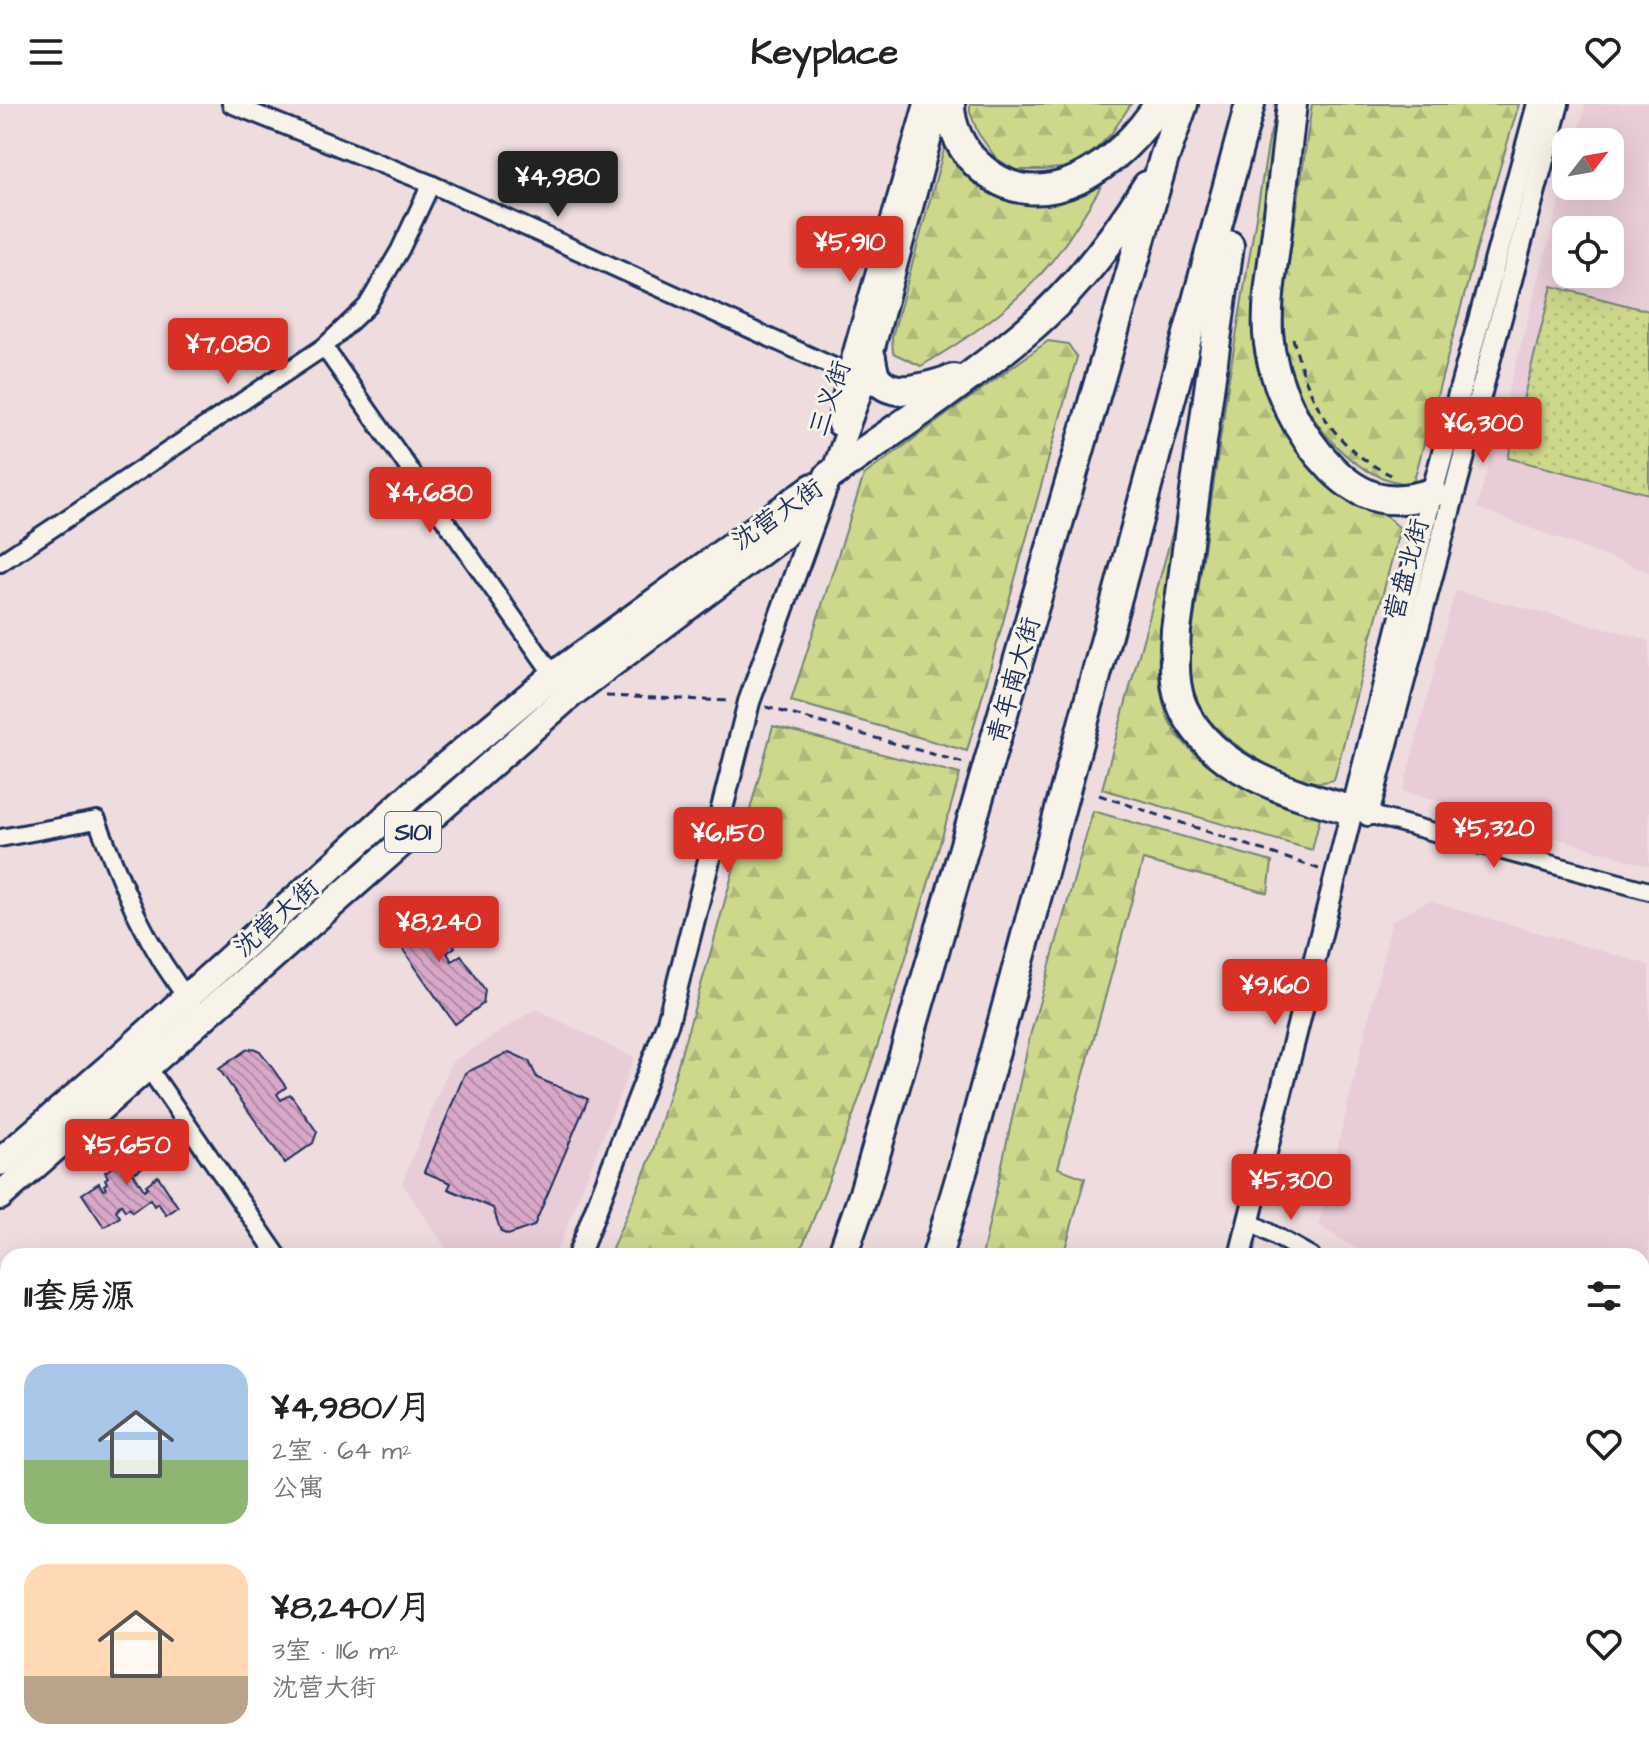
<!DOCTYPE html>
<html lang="zh">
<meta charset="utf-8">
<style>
body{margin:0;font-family:"Architects Daughter","LXGW WenKai TC",sans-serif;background:#f6f6f6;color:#222;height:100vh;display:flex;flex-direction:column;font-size:30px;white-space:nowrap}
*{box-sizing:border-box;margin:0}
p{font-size:26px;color:#767676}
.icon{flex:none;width:44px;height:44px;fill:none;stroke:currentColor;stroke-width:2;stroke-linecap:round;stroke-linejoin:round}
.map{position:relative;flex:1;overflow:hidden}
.drawer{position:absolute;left:0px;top:1144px;width:1650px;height:512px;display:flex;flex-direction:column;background:#fff;border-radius:24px 24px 0 0;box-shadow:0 8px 32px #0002}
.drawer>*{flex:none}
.needle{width:52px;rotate:59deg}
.fabs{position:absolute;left:1552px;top:24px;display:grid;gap:16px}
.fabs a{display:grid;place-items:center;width:72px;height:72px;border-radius:16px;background:#fff;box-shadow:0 8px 32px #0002;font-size:40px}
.price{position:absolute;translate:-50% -68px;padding:0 18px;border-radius:8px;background:#d93025;color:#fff;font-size:26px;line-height:52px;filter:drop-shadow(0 2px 4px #0008)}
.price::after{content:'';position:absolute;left:50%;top:48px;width:24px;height:18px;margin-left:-12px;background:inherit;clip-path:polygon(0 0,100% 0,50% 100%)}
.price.active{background:#222;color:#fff}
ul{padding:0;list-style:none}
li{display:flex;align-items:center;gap:24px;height:200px;padding:0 24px}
li span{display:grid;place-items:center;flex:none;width:224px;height:160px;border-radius:24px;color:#555}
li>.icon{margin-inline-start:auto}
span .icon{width:96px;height:96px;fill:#fffc;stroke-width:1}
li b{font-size:34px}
h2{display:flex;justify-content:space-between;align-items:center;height:96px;padding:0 24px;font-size:34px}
header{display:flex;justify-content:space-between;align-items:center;height:104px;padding:0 24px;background:#fff;font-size:36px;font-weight:700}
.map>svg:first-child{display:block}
</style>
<header><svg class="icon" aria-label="menu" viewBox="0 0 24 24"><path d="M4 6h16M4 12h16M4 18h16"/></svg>Keyplace<svg class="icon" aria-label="heart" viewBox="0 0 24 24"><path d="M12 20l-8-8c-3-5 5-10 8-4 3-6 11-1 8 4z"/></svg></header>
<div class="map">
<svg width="1649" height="1656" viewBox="0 0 1649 1656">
<defs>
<pattern id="forest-firs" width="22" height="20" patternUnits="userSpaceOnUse" patternTransform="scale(2)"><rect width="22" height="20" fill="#cdd88b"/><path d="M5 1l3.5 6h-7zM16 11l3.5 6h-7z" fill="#afba7a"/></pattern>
<pattern id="park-dots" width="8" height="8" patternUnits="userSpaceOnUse" patternTransform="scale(2)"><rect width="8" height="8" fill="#cdd88b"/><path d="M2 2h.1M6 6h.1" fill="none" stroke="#afba7a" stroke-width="1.8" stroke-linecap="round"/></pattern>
<pattern id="building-back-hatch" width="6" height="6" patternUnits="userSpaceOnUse" patternTransform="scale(2)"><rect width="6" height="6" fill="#d9a8c8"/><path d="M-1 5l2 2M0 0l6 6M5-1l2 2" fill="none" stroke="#af89a6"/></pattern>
</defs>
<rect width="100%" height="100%" fill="#eedcde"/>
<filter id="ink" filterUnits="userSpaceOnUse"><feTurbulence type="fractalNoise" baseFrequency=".0125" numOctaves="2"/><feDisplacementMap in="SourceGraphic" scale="16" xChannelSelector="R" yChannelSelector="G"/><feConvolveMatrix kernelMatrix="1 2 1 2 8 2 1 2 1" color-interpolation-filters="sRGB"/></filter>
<g filter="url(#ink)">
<g fill="#e8ccd7" fill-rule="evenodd">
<path d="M1586,0h63v468l-172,-64 89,-330v8h44v-44h-34zM1566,126h44v44h-44z"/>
<path d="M1455,487l182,45 12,5v225l-246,-75z"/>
<path d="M1429,797l220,64v528l-7,4v-241h-275l-48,-31 73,-304z"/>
<path d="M536,905l98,49 -79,198h-104l-49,-73 49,-120z"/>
<path d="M1642,1615l7,12v29h-610l4,-8h599z"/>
</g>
<g fill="url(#forest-firs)" stroke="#748474" stroke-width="2">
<path d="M970,0h161l-20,30 -17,17 -26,16 -26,3h-27l-19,-12 -18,-25 -8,-21z"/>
<path d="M1312,0h207l-30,100 -76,280c-61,-3 -107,-63 -123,-118 -6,-20 -6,-42 -7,-62z"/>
<path d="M1275,11l5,5 -20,219 73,141 51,34 16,14 -66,252c-6,1 -14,3 -19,2 -37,-6 -96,-42 -114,-74 -11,-20 -12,-39 -11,-61l39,-269 40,-239z"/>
<path d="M946,38c7,10 14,22 22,31 41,44 86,29 134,12 -17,28 -34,57 -55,82 -34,40 -81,73 -126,99l-28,-13 -1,-16z"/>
<path d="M1048,237l20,3 9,13 -110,394 -176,-50 73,-226z"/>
<path d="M1174,423c-2,18 -2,37 -5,55 -3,22 -9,44 -10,66 -1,24 1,57 13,78 27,48 100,73 148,92l-8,32 -210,-61z"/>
<path d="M773,622l187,48c-46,163 -95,325 -162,482h-189l42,-99 62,-213z"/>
<path d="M1093,707l179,51 -4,31 -125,-33 -85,308 27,10 -22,78h-81l48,-220z"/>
<path d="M320,1648h246l-4,8h-250z"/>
<path d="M731,1648h112l2,8h-120z"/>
<path d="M867,1648h114l-4,8h-108z"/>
</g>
<path fill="url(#park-dots)" stroke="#748474" stroke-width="2" d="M1552,182l97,25v183l-141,-36z"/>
<g fill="url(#building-back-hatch)" stroke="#1b2f5e" stroke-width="2">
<path d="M415,805l14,1 26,37 -8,6 5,8 9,-6 24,35 -2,14 -28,20 -67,-96z"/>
<path d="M253,944l7,3 26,36 -9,7 4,6 9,-6 27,38 -4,11 -28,20 -66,-94 27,-19z"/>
<path d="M509,948l20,9 8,17 51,21 -54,127 -26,9 -7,-3 -8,-24 -45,-19 3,-6 -27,-11 41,-99z"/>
<path d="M128,1029l20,30 -12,9 -3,-5 -3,1 14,22 4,-3 -2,-2 12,-9 20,31 -12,8 -8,-12 -4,3 -4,-7 -18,13 -3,-4 -4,3 -4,-7 -5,6 4,7 -16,10 -22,-33 17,-11 4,7 3,-1 -2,-4 3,-2 -2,-4 3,-2 -3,-5 19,-12 -3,-6 2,-2 -7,-11z"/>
<path d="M5,1208l3,4v27l-3,-5 -4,3 -1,-2v-24z"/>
<path d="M1084,1648h161l5,8h-170z"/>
<path d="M1279,1648h218l5,8h-218z"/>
<path d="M1523,1648h104l5,8h-104z"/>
</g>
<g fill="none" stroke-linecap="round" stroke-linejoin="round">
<defs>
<g id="minor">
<path d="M231,0l200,80 425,193"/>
<path d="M324,243l235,336"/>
<path d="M0,459l324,-216 43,-41 33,-56 31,-66"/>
<path d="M1357,707l292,80"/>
<path d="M0,734l97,-18c26,67 49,127 95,184"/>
<path d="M147,962l131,190"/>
<path d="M1250,1118l61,34"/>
<path d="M1642,1432l7,-4"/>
<path d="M1642,1510l7,11"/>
<path d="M1642,1577l7,12"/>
</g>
<g id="tertiary">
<path d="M838,321l10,-52 77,-269"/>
<path d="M1368,711l190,-711"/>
<path d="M578,1152l90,-234 81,-320 116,-321 75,-277"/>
<path d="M1240,1152l192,-763 106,-389"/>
<path d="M241,1656l11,-8"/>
<path d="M1025,1656l4,-8"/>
</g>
<g id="primary">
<path d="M0,1058l113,-98 307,-277 133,-111 260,-189"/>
<path d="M0,1092l571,-502 211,-158 17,-17 30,-43"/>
</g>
<g id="trunk">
<path d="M950,0c0,22 11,45 27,60 64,62 145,-1 182,-60"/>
<path d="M1292,0c-5,42 -10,85 -15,127 -4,34 -11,69 -9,103 4,49 30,101 64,135 31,31 59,37 100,24"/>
<path d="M1229,141l-53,385c-1,26 -4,56 8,80 31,62 106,83 167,100"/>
<path d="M871,254c1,6 2,14 5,19 16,25 56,8 78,2"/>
<path d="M829,372c65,-46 132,-90 193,-141 50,-41 91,-94 125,-149"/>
<path d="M842,1152l22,-63 300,-1035 19,-54"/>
<path d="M937,1152l28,-94 285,-1058"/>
<path d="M853,1648l2,8"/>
<path d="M288,1656l9,-8"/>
<path d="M580,1656l6,-8"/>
<path d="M684,1656l5,-8"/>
</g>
</defs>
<use href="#minor" stroke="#1b2f5e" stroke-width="22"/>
<use href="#tertiary" stroke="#1b2f5e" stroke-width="26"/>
<use href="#primary" stroke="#1b2f5e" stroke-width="32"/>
<use href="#trunk" stroke="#1b2f5e" stroke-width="34"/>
<g stroke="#1b2f5e" stroke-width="3" stroke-dasharray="8 6" stroke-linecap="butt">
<path d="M1293,234c14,60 40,110 98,137"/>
<path d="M606,592l125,5"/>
<path d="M766,603l198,56"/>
<path d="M1099,691l220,74"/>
</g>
<use href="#minor" stroke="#f7f3e8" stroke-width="16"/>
<use href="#tertiary" stroke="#f7f3e8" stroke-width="20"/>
<use href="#primary" stroke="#f7f3e8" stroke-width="26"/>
<use href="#trunk" stroke="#f7f3e8" stroke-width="28"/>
<g stroke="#1b2f5e" stroke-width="2">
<path d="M1642,1425l7,-9"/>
<path d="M1642,1520l7,12"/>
<path d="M1642,1540l7,12"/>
</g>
</g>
</g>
<g text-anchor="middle" stroke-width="6" stroke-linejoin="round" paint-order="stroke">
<rect fill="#f7f3e8" stroke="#5d6a87" stroke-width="2" x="385" y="708" width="56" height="40" rx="6"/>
<g font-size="24" font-weight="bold" fill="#1b2f5e">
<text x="413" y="736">S101</text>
</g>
<g font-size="26" fill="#1b2f5e" stroke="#f7f3e8">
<text transform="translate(829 294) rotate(-71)" y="9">三义街</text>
<text transform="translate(777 410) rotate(-35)" y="9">沈营大街</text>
<text transform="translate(1406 465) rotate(-75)" y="9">营盘北街</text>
<text transform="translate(1013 576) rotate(-74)" y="9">青年南大街</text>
<text transform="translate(276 813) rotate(-42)" y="9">沈营大街</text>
</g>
</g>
</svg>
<div class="fabs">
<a><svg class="needle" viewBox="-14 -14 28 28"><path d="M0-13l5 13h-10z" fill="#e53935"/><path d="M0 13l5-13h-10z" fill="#767676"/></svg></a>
<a><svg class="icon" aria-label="locate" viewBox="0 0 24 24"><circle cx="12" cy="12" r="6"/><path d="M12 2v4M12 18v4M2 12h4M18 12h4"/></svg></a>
</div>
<b class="price active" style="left:558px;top:115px">¥4,980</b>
<b class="price" style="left:850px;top:180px">¥5,910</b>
<b class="price" style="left:228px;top:282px">¥7,080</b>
<b class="price" style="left:1483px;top:361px">¥6,300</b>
<b class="price" style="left:430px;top:431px">¥4,680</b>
<b class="price" style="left:1494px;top:766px">¥5,320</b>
<b class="price" style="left:728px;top:771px">¥6,150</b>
<b class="price" style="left:439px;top:860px">¥8,240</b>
<b class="price" style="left:1275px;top:923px">¥9,160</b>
<b class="price" style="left:127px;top:1083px">¥5,650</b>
<b class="price" style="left:1291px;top:1118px">¥5,300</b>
<section class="drawer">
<h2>11套房源<svg class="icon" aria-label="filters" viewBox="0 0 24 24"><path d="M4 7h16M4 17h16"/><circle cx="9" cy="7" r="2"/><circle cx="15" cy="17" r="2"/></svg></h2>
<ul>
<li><span style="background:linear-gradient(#a9c7e8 60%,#8fb573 0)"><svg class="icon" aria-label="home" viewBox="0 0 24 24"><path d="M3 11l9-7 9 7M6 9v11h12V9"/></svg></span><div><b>¥4,980/月</b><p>2室 · 64 m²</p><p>公寓</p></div><svg class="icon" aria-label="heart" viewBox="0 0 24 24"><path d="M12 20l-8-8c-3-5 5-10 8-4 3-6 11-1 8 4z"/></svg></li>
<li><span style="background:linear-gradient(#ffd9b3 70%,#b9a48a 0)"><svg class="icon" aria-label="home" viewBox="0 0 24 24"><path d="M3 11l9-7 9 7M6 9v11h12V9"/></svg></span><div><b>¥8,240/月</b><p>3室 · 116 m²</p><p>沈营大街</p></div><svg class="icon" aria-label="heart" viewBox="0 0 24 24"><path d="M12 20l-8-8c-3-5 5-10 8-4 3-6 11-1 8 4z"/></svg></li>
</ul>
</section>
</div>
